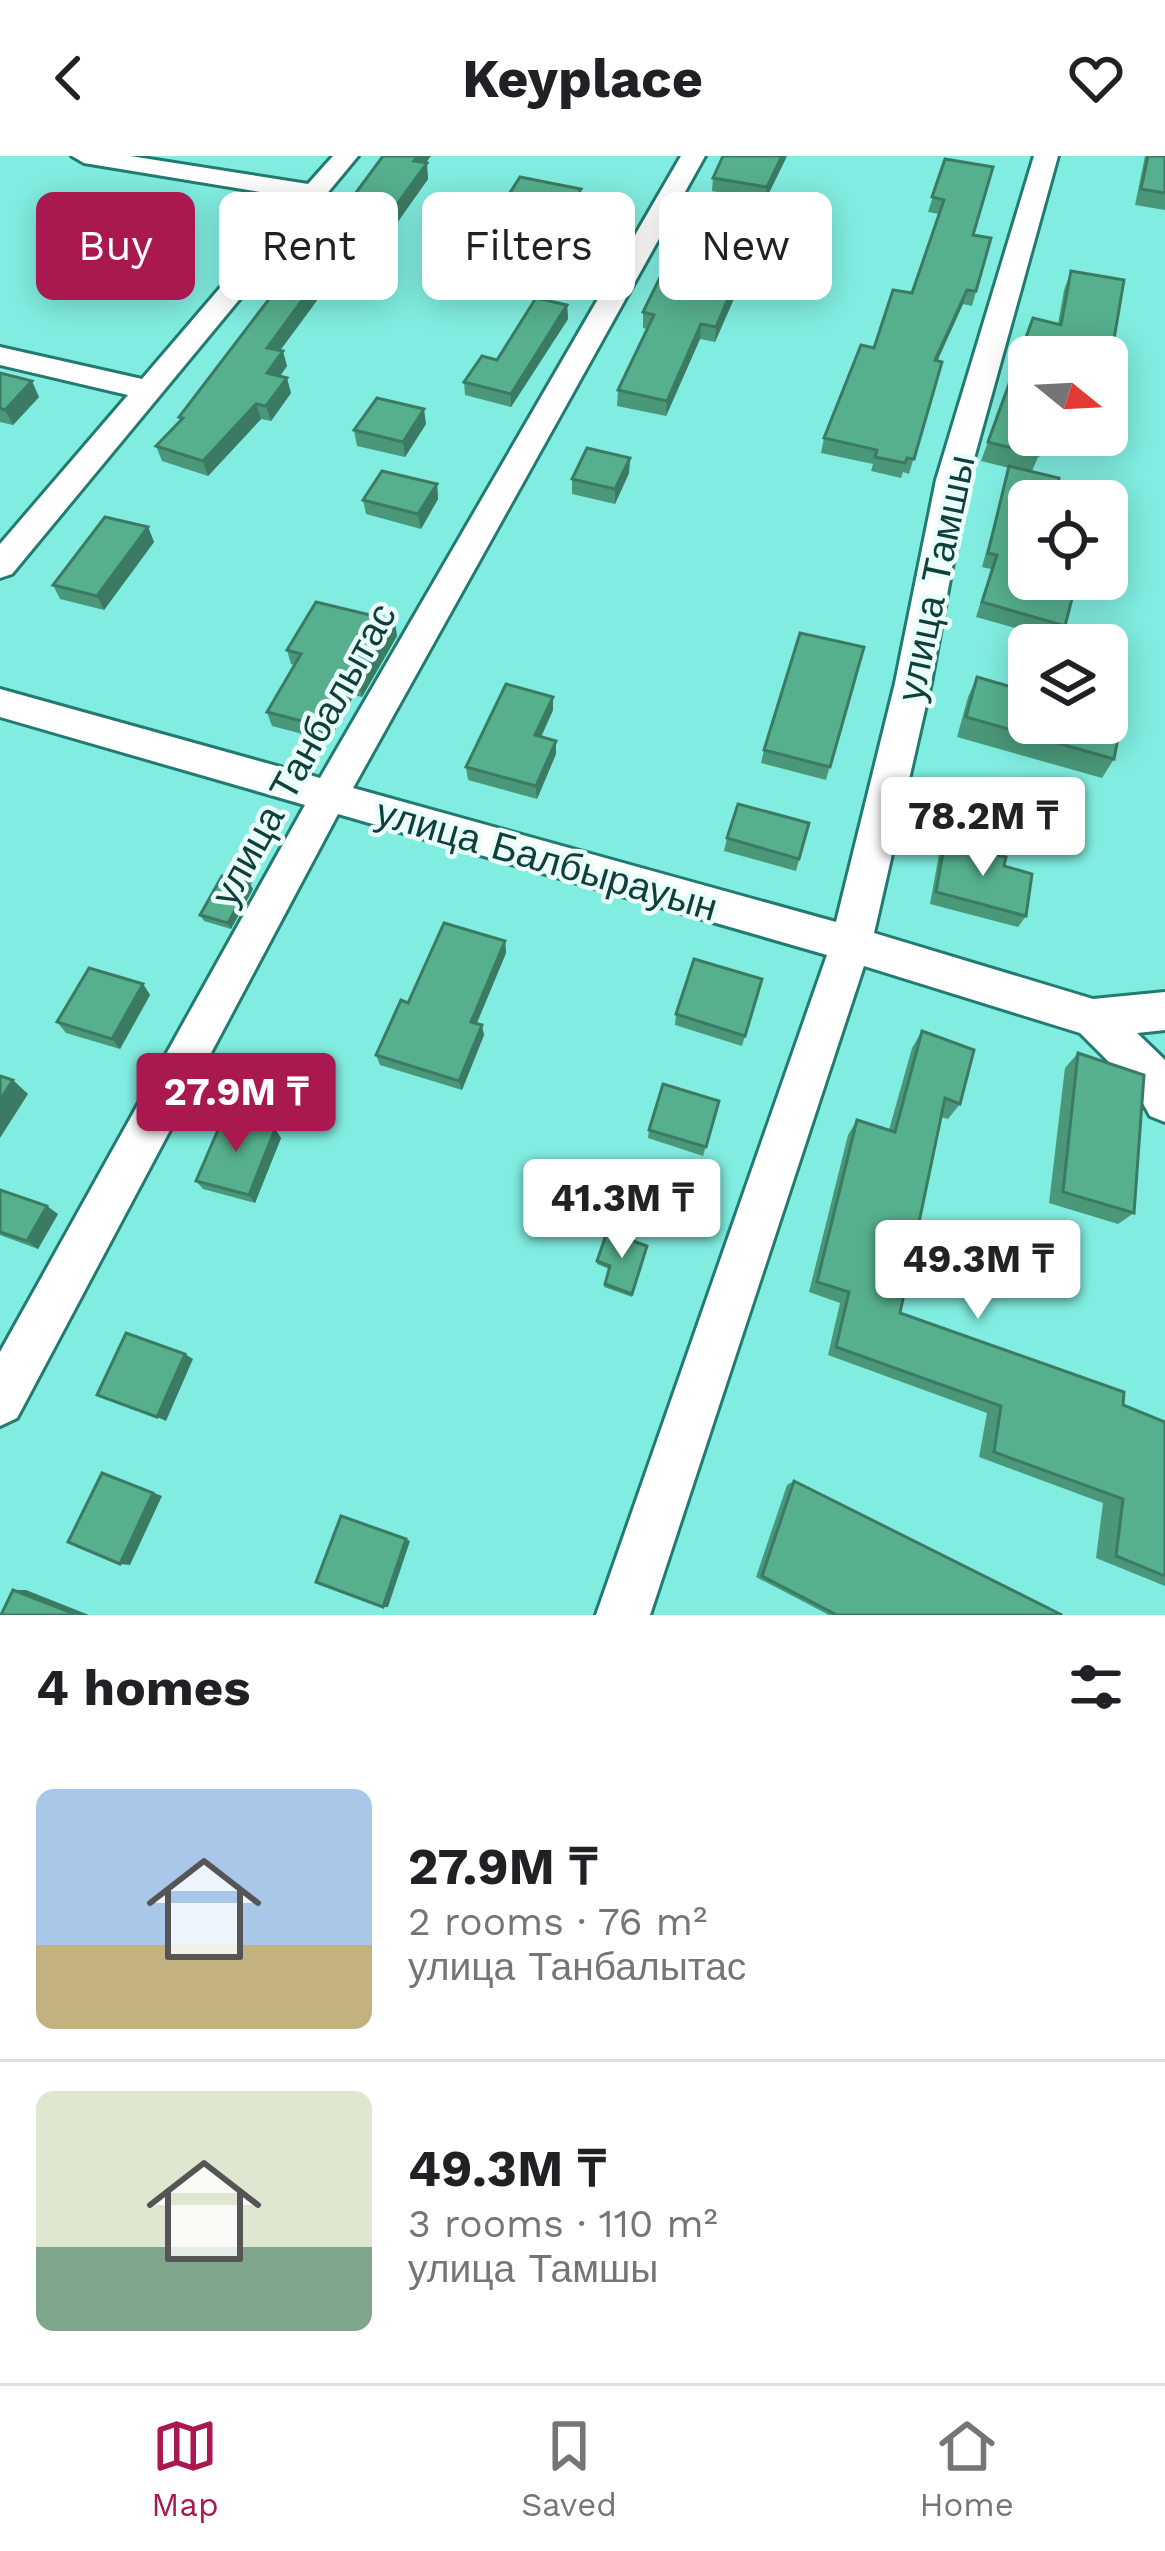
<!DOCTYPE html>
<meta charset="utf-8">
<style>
body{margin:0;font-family:"Work Sans",sans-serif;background:#f6f6f6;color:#202124;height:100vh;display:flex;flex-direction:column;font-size:45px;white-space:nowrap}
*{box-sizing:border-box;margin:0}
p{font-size:39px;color:#757577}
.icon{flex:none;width:66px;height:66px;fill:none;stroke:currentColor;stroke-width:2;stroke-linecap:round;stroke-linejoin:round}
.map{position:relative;height:1459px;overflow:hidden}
.sheet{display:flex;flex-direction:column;background:#fff;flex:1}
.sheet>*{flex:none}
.top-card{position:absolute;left:36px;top:36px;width:1095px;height:108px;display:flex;gap:24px}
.needle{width:78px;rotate:108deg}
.fabs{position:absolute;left:1008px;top:180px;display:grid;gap:24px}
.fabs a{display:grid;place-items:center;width:120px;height:120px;border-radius:18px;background:#fff;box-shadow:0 6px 30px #0003;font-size:60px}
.price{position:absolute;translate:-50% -102px;padding:0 27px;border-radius:12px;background:#fff;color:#222;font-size:39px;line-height:78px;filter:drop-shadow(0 3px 6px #0008)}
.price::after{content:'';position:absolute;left:50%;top:72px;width:36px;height:27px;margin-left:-18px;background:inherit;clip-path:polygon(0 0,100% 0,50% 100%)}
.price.on{background:#aa1850;color:#fff}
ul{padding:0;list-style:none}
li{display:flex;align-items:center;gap:36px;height:300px;padding:0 36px}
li+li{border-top:3px solid #e0e0e0}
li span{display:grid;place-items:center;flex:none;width:336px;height:240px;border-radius:18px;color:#555}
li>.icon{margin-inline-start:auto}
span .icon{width:144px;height:144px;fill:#fffc;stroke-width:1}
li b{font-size:51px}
h2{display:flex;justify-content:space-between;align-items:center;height:144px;padding:0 36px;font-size:51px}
.pill{padding:0 42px;border-radius:18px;background:#fff;box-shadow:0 6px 30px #0003;font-size:42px;line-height:108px}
.pill.on{background:#aa1850;color:#fff}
header{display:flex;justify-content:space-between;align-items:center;height:156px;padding:0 36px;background:#fff;font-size:54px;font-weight:700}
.menu{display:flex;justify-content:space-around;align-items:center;height:168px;border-top:3px solid #e0e0e0;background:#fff;font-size:33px;color:#757577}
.menu a{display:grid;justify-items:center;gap:6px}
.menu .on{color:#aa1850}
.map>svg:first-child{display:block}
</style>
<header><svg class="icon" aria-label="back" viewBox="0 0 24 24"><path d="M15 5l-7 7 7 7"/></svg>Keyplace<svg class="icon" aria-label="heart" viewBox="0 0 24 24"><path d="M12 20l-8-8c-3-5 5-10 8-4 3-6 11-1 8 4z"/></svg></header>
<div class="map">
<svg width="1165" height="1459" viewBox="0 0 1165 1459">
<rect width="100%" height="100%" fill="#81ede0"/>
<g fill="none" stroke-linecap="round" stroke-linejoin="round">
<defs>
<g id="minor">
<path d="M72,0h58l178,28 25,-28h25l-346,418 -12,4v-34l128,-149 -128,-30v-18l142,32 155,-181 -213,-35z"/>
<path d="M681,0h24l-352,632 483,134 59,-239 41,-203 98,-324h24l-90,324 -37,203 -57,250 219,66 72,-7v38l-28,3 28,27v62l-15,-6 -16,-29 -54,-54 -216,-67 -214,649h-54l231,-660 -489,-141 -321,604 -17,8v-74l305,-547 -305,-88v-28l320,89z"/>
</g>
</defs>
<use href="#minor" stroke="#227a71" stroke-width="6"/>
<use href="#minor" fill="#fff" fill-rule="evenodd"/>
</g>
<g fill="#4a9779">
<path d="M723,0h64l-22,45 -53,-10 1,-13z"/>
<path d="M1145,0h20v54l-30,-5z"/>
<path d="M945,3l28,76 18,3 -19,68 -9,-2 -26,57 5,1 -33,112 -6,-2 -2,6 -30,-7 2,-7 -52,-11 3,-15 50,-90 38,-55 27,-79 -11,-2z"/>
<path d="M426,7l2,16 -48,68 -39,-7 -3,-16 18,-24 -1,-6z"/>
<path d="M581,48l-17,28 -61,-12 -1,-15z"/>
<path d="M744,86l-2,16 -10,19 5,1 -1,16 -21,48 -15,-3 -34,77 -49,-10 1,-16 29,-61 -4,-1v-16l39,-59z"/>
<path d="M591,106l-16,32 -49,-9v-15z"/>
<path d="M1071,115l40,86 -4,9v-9h-78v78l10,20 -7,16 -3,108 36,47 -7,14 -82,-23 15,-48 -9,-2 27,-99 -28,-7 52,-143 25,6 6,-34z"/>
<path d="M321,139l-41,55 7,16 -7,10 11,17 -20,28 -10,-2 -53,57 -46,-15 -6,-15 24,-25 -1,-4z"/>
<path d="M567,149l1,14 -57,88 -46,-12 -1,-13 33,-22z"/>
<path d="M0,217l39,24 -26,28 -13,-3z"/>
<path d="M426,268l-21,33 -48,-11 -3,-16z"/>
<path d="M630,302l-1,15 -14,31 -43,-10v-15z"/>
<path d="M437,328l1,15 -17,30 -55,-15 -3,-14z"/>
<path d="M148,371l6,15 -50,68 -44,-11 -7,-14z"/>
<path d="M397,480l-35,61 -8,-2 -25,46 -57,-15 -5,-14 27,-47 -3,-1 -4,-14z"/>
<path d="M864,491l-38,133 -65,-17 3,-13z"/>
<path d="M977,521l137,82 -12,19 -145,-41 11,-40z"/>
<path d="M553,554l-12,27 15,4v13l-19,45 -69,-19 -2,-13z"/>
<path d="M809,667l-13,48 -72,-20 3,-13z"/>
<path d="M945,685l59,25 22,50 -8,11 -88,-23 9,-50z"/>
<path d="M253,733l-22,40 -27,-8 -4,-6z"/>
<path d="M505,785l1,12 -29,70 7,12 -22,55 -82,-25 -4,-10 32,-52z"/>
<path d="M762,823l-20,67 -67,-21 1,-11z"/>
<path d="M143,828l7,11 -30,54 -54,-16 -9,-11z"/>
<path d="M922,875l38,73 -12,15 -7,-2 -41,196 265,109v164l-69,-28 7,-55 -124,-46 8,-44 -159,-58 12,-52 -31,-11 39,-157 9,-15 32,10 23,-82z"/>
<path d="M1078,897l56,160 -16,11 -69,-21 16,-135z"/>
<path d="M719,945l-16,55 -55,-18 1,-8z"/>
<path d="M275,973l6,9 -26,65 -52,-14 -7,-8z"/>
<path d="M0,1034l58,24 -20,35 -38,-14z"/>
<path d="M647,1090l-15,51 -28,-10 5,-18 -12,-5v-3z"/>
<path d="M794,1325l268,134h-233l-73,-38 31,-92z"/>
</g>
<g fill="#3c7b63">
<path d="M418,0h13l-15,20 -2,-15z"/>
<path d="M782,0h5l-22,45 2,-14z"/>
<path d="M427,7l1,16 -48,68 -3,-15z"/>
<path d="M581,33v15l-17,28v-16z"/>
<path d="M744,86l-2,16 -17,34 2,-16z"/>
<path d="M591,91v15l-16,32v-15z"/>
<path d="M737,122l-1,16 -21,48 1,-15z"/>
<path d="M318,123l3,16 -50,68 -4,-15z"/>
<path d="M967,134l-4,14 -32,71 4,-15z"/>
<path d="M567,149l1,14 -57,88v-13z"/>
<path d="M701,168l-1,15 -34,77 1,-15z"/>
<path d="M283,195l4,15 -16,23 -4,-16z"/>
<path d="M287,222l4,15 -20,28 -5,-15z"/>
<path d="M32,225l7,16 -26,28 -8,-15z"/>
<path d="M256,248l5,15 -53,57 -5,-15z"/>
<path d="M424,253l2,15 -21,33 -2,-15z"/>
<path d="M630,302l-1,15 -14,31v-15z"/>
<path d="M437,328l1,15 -17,30 -3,-15z"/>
<path d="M148,371l6,15 -50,68 -7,-14z"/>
<path d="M395,465l2,15 -35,61 -4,-14z"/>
<path d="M351,526l3,13 -25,46 -4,-14z"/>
<path d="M553,541v13l-17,38 -1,-13z"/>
<path d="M556,585v13l-19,45 -1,-13z"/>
<path d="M250,727l3,6 -22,40 -3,-6z"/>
<path d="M505,785l1,12 -33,79 -2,-10z"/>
<path d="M143,828l7,11 -30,54 -8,-10z"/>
<path d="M482,869l2,10 -22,55 -3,-9z"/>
<path d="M13,924l15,14 -28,44v-38z"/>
<path d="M275,973l6,9 -26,65 -6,-8z"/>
<path d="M47,1050l11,8 -20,35 -11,-8z"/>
<path d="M185,1198l8,5 -27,62 -9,-4z"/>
<path d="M102,1317l60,23 -32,69 -10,-1z"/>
<path d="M406,1383l4,2 -22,66h-5z"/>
<path d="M13,1434h13l63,25h-12z"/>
</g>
<g fill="#56b08d" stroke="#3c7b63" stroke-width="3">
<path d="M383,0h35l-4,5 13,2 -50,69 -39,-8 22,-29 -5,-1z"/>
<path d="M723,0h59l-15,31 -54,-9z"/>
<path d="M1148,0h17v37l-24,-4z"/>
<path d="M945,3l48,8 -20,68 18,3 -15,53 -9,-1 -32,70 7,2 -28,97 -7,-1 -2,5 -30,-6 2,-7 -53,-12 37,-93 13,3 19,-58 19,3 32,-93 -12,-3z"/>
<path d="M520,21l61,12 -17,27 -62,-11z"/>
<path d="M702,78l42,8 -17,34 10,2 -21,49 -15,-3 -34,77 -49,-11 36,-75 -11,-3 30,-61 9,2 8,-17z"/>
<path d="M544,82l47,9 -16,32 -49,-9z"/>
<path d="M1071,115l53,9 -13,77 -54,-12 1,-6 -6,18h-23v78h15l-5,20 -51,-13 45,-124 28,7z"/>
<path d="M289,117l29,6 -51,69 16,3 -16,22 20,5 -21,28 -10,-2 -53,57 -47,-15 27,-28 -4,-1z"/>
<path d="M536,142l31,7 -56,89 -47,-12 18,-26 15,4z"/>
<path d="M0,217l32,8 -27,29 -5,-2z"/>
<path d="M377,242l47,11 -21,33 -49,-12z"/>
<path d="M587,292l43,10 -15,31 -43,-10z"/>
<path d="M1009,310l50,12 -5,23h-25v78h32l15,4 -11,43 -83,-24 15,-47 -9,-2z"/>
<path d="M382,315l55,13 -19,30 -55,-14z"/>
<path d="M105,361l43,10 -51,69 -44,-11z"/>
<path d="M316,446l79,19 -37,62 -7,-1 -26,45 -58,-15 34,-58 -14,-4z"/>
<path d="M800,477l64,14 -34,120 -66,-17z"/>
<path d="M977,521l52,15v31h78v-10l15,4 -8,42 -148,-42z"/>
<path d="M506,528l47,13 -18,38 21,6 -20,45 -70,-19z"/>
<path d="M738,648l71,19 -10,36 -72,-21z"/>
<path d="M945,685l61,16 -2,9 28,8 -6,42 -90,-24z"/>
<path d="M222,720l28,7 -22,40 -28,-8z"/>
<path d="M444,767l61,18 -34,81 11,3 -23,56 -83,-26 25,-55 7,3z"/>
<path d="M694,803l68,20 -17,57 -69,-22z"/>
<path d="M89,812l54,16 -31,55 -55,-17z"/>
<path d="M922,875l52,19 -14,54 -15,-6 -45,215 224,79 -1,13 42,17v154l-49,-20 7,-57 -129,-47 7,-46 -165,-59 13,-55 -32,-10 40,-162 38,12z"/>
<path d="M1078,897l66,22 -10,138 -71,-21z"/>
<path d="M0,920l13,4 -13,20z"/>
<path d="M663,928l56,17 -13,46 -57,-17z"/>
<path d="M224,960l51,13 -26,66 -53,-14z"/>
<path d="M0,1034l47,16 -20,35 -27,-9z"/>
<path d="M607,1076l40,14 -15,48 -27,-10 5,-18 -13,-5z"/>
<path d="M126,1177l59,21 -28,63 -60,-22z"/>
<path d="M102,1317l51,20 -33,71 -52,-22z"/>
<path d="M794,1325l268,134h-225l-75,-39z"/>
<path d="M341,1360l65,23 -23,68 -67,-25z"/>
<path d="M13,1434l64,25h-76z"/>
</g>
<g text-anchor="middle" stroke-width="9" stroke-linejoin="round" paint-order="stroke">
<g font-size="39" fill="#0e3f3a" stroke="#eafdfa">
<text transform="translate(935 422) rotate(-78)" y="14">улица Тамшы</text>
<text transform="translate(303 598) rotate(-61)" y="14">улица Танбалытас</text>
<text transform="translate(547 703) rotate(16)" y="14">улица Балбырауын</text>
</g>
</g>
</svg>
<div class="fabs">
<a><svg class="needle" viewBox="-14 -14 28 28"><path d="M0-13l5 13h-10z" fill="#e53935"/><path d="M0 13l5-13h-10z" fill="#757577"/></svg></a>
<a><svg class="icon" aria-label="locate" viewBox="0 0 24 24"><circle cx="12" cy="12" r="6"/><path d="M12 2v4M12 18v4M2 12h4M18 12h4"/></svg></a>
<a><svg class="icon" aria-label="layers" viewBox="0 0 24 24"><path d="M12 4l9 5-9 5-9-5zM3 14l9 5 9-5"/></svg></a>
</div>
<b class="price" style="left:983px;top:723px">78.2M ₸</b>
<b class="price on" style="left:236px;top:999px">27.9M ₸</b>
<b class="price" style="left:622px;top:1105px">41.3M ₸</b>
<b class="price" style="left:978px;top:1166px">49.3M ₸</b>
<div class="top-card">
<a class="pill on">Buy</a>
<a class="pill">Rent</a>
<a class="pill">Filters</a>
<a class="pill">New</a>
</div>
</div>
<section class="sheet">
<h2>4 homes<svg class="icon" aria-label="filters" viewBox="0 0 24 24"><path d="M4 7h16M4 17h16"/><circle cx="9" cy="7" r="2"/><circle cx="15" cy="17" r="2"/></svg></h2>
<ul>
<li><span style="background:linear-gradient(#a9c7e8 65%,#c2b280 0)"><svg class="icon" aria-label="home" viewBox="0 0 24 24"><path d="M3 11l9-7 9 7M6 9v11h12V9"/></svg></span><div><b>27.9M ₸</b><p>2 rooms · 76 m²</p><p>улица Танбалытас</p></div></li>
<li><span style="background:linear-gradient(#dfe7d0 65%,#7fa58c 0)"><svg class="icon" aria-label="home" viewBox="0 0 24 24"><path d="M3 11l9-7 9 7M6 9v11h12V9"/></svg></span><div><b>49.3M ₸</b><p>3 rooms · 110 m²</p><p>улица Тамшы</p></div></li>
</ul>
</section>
<nav class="menu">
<a class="on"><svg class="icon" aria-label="map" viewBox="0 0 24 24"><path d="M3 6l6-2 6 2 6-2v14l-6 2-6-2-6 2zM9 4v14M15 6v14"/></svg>Map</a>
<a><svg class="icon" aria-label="saved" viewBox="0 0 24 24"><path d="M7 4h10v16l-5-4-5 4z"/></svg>Saved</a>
<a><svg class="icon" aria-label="home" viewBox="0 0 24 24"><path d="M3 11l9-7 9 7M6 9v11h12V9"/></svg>Home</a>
</nav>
